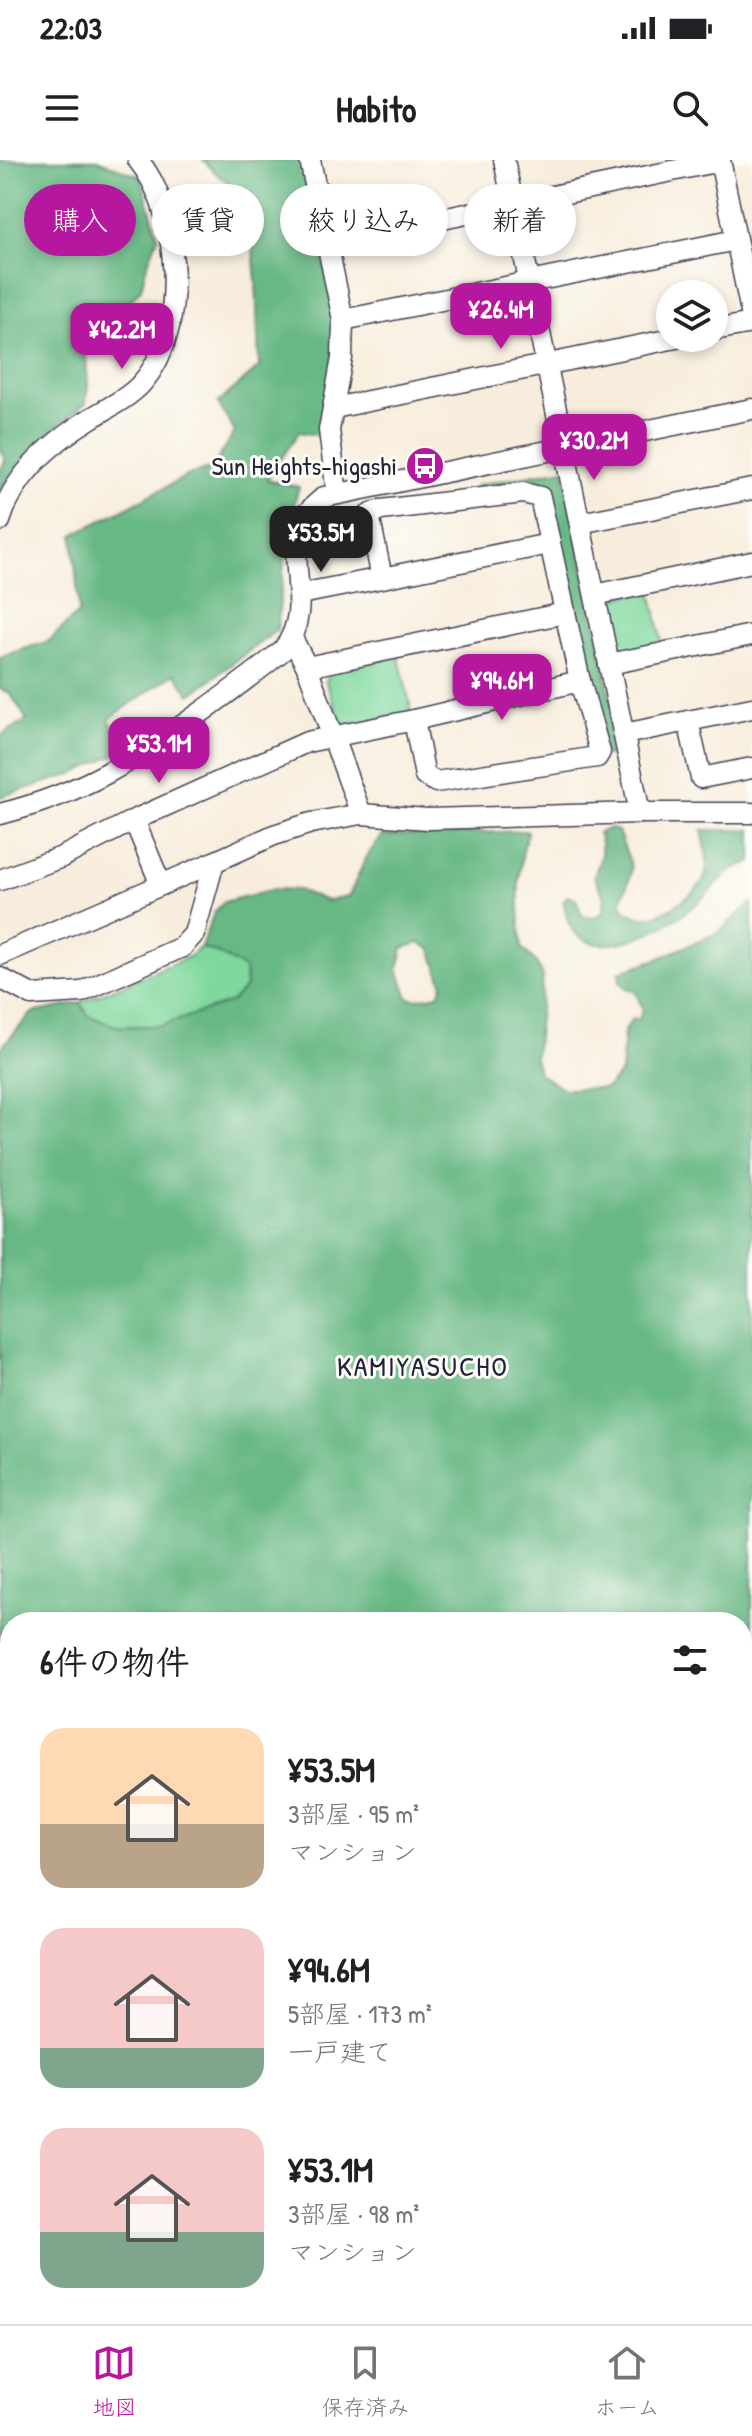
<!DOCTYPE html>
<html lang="ja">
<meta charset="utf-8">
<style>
body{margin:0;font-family:"Patrick Hand","Klee One",sans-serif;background:#f2f2f2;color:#202124;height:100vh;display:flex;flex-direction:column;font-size:30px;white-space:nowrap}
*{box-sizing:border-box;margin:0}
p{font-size:26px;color:#757577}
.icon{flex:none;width:44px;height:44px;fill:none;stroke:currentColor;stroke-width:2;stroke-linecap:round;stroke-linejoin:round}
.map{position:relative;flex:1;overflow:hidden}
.details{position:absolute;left:0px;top:1452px;width:752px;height:712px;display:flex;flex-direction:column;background:#fff;border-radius:32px 32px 0 0;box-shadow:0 4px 12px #0003}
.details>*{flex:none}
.hud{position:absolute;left:24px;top:24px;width:704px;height:72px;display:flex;gap:16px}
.fabs{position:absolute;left:656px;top:120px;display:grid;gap:16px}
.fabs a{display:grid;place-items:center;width:72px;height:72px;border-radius:50%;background:#fff;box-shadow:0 4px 12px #0003;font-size:40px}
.price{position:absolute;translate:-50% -68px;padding:0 18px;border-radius:16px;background:#b5179e;color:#fff;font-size:26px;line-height:52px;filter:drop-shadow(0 2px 4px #0008)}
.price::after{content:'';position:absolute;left:50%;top:48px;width:24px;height:18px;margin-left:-12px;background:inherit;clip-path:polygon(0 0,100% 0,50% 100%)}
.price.current{background:#222;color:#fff}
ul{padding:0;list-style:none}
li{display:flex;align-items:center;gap:24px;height:200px;padding:0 40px}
li span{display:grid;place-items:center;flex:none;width:224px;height:160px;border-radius:24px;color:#555}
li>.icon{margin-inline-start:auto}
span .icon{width:96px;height:96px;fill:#fffc;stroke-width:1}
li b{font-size:34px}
h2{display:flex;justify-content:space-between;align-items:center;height:96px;padding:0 40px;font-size:34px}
.pill{padding:0 28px;border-radius:36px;background:#fff;box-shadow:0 4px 12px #0003;font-size:28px;line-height:72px}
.pill.current{background:#b5179e;color:#fff}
.status{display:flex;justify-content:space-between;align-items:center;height:56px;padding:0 40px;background:#fff;direction:ltr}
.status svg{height:22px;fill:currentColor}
header{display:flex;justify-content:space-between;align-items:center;height:104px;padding:0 40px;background:#fff;font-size:36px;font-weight:700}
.menu{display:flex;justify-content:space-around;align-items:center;height:112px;border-top:2px solid #e0e0e0;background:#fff;font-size:22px;color:#757577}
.menu a{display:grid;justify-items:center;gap:4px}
.menu .current{color:#b5179e}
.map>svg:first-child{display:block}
</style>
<div class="status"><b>22:03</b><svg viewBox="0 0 49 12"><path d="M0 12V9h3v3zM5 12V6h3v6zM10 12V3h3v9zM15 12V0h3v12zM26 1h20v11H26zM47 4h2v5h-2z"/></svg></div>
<header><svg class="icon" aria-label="menu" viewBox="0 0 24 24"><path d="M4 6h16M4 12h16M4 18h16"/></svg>Habito<svg class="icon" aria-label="search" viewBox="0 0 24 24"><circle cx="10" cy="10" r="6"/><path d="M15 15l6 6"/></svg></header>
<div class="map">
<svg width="752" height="2164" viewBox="0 0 752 2164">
<rect width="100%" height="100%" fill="#fdfcf7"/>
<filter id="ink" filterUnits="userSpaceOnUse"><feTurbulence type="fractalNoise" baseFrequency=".0125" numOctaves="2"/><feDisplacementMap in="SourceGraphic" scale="16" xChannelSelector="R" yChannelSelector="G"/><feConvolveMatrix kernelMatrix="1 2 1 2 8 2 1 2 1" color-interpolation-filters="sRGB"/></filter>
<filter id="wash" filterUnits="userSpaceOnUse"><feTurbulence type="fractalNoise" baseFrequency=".006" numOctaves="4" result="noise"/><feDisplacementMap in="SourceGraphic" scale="32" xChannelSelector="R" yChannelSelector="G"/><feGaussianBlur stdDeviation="1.8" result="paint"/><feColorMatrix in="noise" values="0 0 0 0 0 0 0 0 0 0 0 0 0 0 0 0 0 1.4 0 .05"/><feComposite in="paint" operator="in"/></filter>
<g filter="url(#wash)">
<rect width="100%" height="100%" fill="#f8eddc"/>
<g fill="#7fd89d" stroke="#507d6c" stroke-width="2">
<path d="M651,430l12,57 -42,8 -8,-4 -9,-46 4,-6z"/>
<path d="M398,494l14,58 -60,14 -12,-5 -14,-39 4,-12z"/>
<path d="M201,787l18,7 26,14 1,19 -14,15 -71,24h-46l-26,-10 -9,-13 111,-47z"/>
</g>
<g fill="#67b884" stroke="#446d60" stroke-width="2" fill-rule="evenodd">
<path d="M0,0h97l44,17 17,60 -12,31 -5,21 -18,20 -12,8 -12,11 -13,29 2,27 -2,19c-33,26 -66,53 -86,90v-21l5,-11 -5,-16z"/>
<path d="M203,0h98l36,162 -12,114 -26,-4 -32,48 32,7 -11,38 -11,105 -87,65 -15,-22 -66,46 15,31 -48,23 -76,24v-61l27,-16 -17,-27 -10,-4v-32l49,-16 30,-29 -6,-77 116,-60 23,-7 23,-36 -17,-29 41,-36 -3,-86 -8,-84 -29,-21z"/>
<path d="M564,309l58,285 -17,2 -60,-261h-66l-3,-10z"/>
<path d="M610,668l8,3c12,35 20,32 3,69l4,11c6,3 12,6 18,6 18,1 50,-21 60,-36 8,-14 2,-36 -1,-51h50v32c-27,5 -37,28 -58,44 -25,20 -89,56 -118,28 -9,-8 -10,-23 -13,-34l5,-4 8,3 6,17 9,2 11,-4 3,-15 -11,-23c6,-16 11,-27 4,-43z"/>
<path d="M528,671c-13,41 -10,74 -6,117l14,14 7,14 -8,82 4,16 25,15 43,-1 14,-16 3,-40 8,-13h7l4,-10 -8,-18 -9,-3 -6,-6 -1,-10 41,-14 59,-26 33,-30v1170l-10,-9v-441h-732v692h154l5,10h-169v-1275l32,-36 48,-10 9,13 26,10h46l70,-24 15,-15 -1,-18 -26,-15 -18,-7 13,-34 10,-11 50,-13 24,1 29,11 22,-5 16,-36 16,-24zM419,783l12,6 12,36 -4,10 -23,4 -8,-1 -10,-29 5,-21z"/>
<path d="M211,2154h204l-9,10h-199z"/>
</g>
</g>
<g filter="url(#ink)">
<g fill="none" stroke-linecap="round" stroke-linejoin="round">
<defs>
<g id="minor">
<path d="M310,0l33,160 -1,38 -13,72 8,64"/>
<path d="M504,0l136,653"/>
<path d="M720,0l32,157"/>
<path d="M327,83l393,-82"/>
<path d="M343,160l393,-80"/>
<path d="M714,170l38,-7"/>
<path d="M334,248l342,-70"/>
<path d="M0,361c13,-45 52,-79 91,-103 17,-10 37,-20 50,-34 29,-32 35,-81 32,-122 -3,-36 -12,-74 -35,-102"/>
<path d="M580,363l172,-34"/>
<path d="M382,418l167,-34"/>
<path d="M595,435l157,-33"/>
<path d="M292,478l15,29 54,147"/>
<path d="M609,504l143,-29"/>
<path d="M307,507l258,-54"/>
<path d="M414,560l166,-39"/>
<path d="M688,561l13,57 51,-10"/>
<path d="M624,574l128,-26"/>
<path d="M0,654c84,-21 134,-54 203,-103 27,-20 54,-39 80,-61 35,-44 -3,-97 23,-135 4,-7 12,-12 18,-18l428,-88"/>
<path d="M134,660l27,65"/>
<path d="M0,720l62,-23 72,-37 173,-78 107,-22 11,56 11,6 161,-25 3,-5 -20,-71 -40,-184 -17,-4 -142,17 -12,5 13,63 -82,16"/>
<path d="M0,795l214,-93"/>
<path d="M0,818l32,17 49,-3 101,-45 12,-13 20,-72 60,-27 37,-12 50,-9 67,5 212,-6h112"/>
</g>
</defs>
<use href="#minor" stroke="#424053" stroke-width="23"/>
<use href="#minor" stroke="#fff" stroke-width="20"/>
</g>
</g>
<defs>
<symbol id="bus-disc" viewBox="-11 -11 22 22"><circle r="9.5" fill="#b5179e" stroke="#fdfcf7"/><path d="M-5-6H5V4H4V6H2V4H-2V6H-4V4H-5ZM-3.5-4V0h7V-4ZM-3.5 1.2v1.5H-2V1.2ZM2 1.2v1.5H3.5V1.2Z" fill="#fff"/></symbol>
</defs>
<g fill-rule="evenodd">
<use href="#bus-disc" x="403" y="284" width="44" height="44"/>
</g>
<g text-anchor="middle" stroke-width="6" stroke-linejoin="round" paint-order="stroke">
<g font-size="26" fill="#22223b" stroke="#fdfcf7" text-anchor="end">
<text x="397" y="315">Sun Heights-higashi</text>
</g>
<g font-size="28" letter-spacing="2" fill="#22223b" stroke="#fdfcf7">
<text x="423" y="1216">KAMIYASUCHO</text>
</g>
</g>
</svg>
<div class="fabs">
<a><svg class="icon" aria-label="layers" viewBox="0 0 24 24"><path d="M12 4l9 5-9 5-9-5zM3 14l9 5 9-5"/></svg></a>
</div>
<b class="price" style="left:501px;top:191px">¥26.4M</b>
<b class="price" style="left:122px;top:211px">¥42.2M</b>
<b class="price" style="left:594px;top:322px">¥30.2M</b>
<b class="price current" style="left:321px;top:414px">¥53.5M</b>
<b class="price" style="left:502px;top:562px">¥94.6M</b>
<b class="price" style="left:159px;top:625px">¥53.1M</b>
<div class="hud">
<a class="pill current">購入</a>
<a class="pill">賃貸</a>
<a class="pill">絞り込み</a>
<a class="pill">新着</a>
</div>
<section class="details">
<h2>6件の物件<svg class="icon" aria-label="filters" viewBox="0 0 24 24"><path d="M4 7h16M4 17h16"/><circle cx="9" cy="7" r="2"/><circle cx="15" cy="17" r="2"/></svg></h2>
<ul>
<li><span style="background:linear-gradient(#ffd9b3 60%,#b9a48a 0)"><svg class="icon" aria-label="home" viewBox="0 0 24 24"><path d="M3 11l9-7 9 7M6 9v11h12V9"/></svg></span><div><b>¥53.5M</b><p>3部屋 · 95 m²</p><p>マンション</p></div></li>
<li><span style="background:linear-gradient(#f6c9c9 75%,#7fa58c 0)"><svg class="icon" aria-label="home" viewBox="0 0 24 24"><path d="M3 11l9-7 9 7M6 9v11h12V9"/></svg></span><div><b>¥94.6M</b><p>5部屋 · 173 m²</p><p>一戸建て</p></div></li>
<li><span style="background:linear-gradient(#f6c9c9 65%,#7fa58c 0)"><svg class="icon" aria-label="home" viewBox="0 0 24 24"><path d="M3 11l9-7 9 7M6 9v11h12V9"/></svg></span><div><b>¥53.1M</b><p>3部屋 · 98 m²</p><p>マンション</p></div></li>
</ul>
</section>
</div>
<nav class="menu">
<a class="current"><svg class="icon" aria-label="map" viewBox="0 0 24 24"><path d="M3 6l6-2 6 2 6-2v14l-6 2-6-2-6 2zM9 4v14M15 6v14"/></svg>地図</a>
<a><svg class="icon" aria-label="saved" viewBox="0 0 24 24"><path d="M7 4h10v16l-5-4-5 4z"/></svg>保存済み</a>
<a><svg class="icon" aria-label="home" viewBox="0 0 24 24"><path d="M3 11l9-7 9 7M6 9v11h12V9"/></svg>ホーム</a>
</nav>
